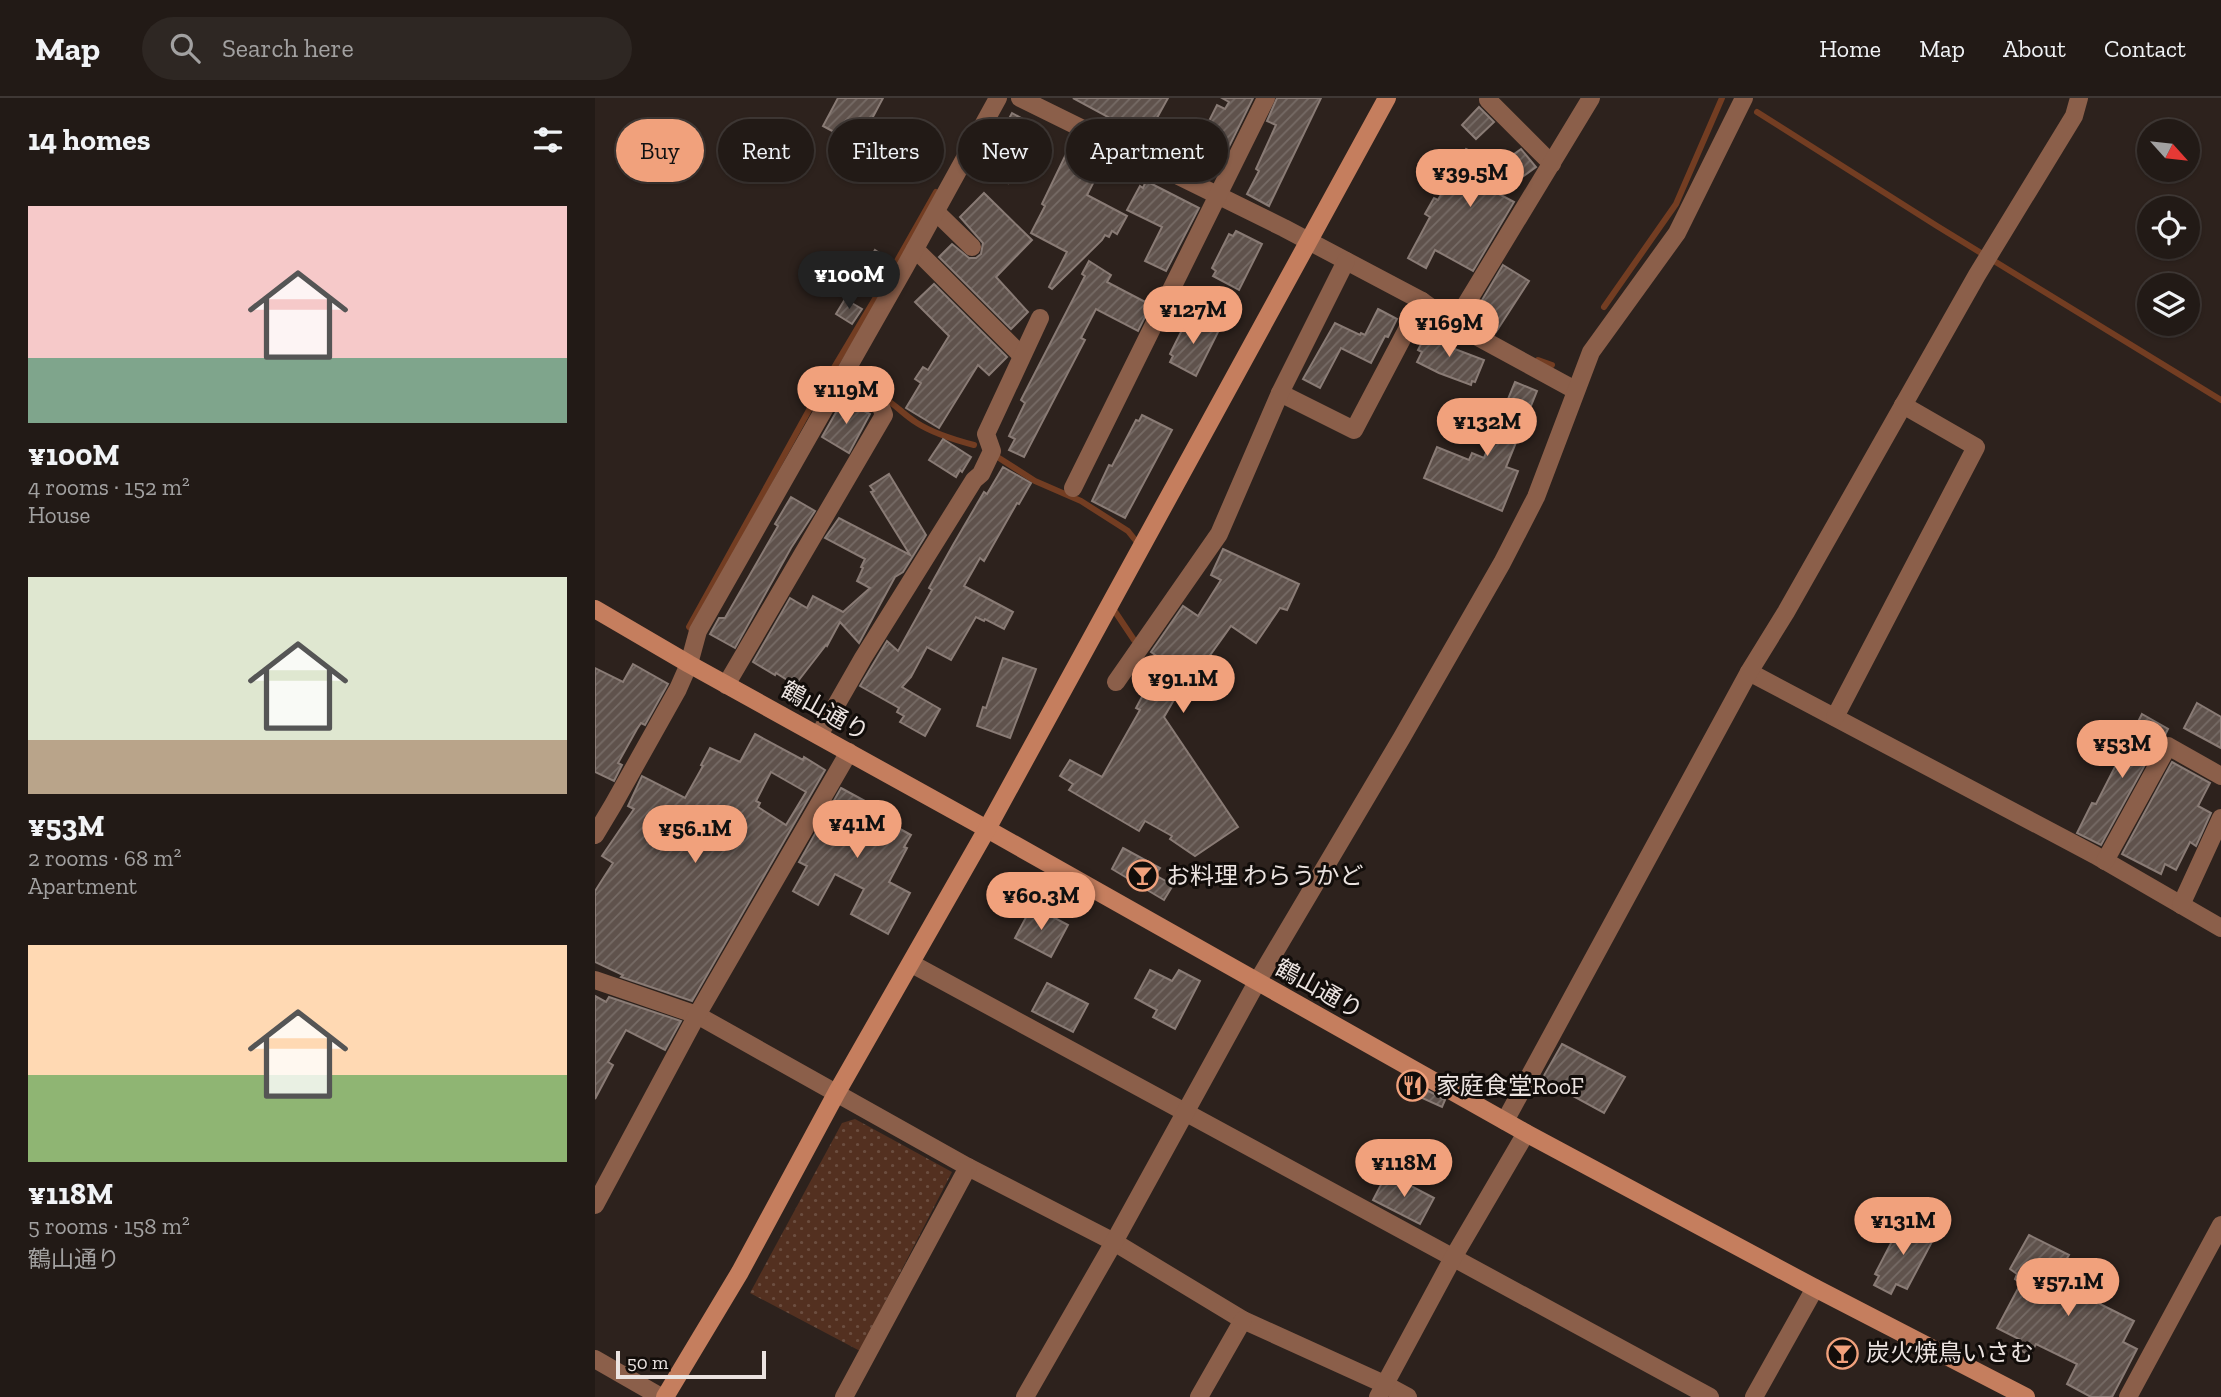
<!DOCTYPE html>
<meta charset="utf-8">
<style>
body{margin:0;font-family:"Zilla Slab","Noto Sans JP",serif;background:#2e2723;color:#f1f3f6;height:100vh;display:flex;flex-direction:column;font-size:26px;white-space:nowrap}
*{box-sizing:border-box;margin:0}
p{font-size:23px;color:#a2a1a1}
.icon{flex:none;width:38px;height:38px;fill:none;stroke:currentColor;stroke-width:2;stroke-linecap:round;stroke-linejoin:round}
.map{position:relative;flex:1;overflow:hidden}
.side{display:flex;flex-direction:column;background:#221a16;width:595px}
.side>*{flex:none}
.banner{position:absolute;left:21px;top:21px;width:665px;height:63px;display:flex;gap:14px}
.needle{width:46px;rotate:117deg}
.tools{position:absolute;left:1542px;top:21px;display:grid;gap:14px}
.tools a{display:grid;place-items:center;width:63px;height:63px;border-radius:50%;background:#221a16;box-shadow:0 2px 5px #0004,0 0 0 2px #3f3835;font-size:35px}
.scale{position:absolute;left:21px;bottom:18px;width:150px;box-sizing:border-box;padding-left:7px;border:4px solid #ebe3e0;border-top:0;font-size:19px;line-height:24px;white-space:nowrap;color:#ebe3e0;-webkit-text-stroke:5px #120d0a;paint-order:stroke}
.price{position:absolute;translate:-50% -60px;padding:0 16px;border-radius:24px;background:#f1a17c;color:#111;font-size:23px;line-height:46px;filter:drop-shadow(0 2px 4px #0008)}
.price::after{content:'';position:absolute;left:50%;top:42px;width:21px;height:16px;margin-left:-10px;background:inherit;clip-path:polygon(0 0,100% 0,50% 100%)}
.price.selected{background:#222;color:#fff}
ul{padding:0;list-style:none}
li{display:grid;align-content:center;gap:14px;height:371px;padding:0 28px}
li span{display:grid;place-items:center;height:217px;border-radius:0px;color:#555}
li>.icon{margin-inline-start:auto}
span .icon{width:126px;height:126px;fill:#fffc;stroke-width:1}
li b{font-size:30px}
h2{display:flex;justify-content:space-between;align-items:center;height:84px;padding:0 28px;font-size:30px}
.chip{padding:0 24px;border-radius:32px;background:#221a16;box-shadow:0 2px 5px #0004,0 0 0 2px #3f3835;font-size:24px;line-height:63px}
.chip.selected{background:#f1a17c;color:#111}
header{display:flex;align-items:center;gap:42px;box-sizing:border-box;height:98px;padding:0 35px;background:#221a16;border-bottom:2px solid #3f3835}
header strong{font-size:33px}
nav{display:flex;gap:38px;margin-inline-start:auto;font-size:24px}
.search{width:490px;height:63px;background:#2e2723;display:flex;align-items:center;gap:18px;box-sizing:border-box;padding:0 24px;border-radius:38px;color:#a2a1a1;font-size:26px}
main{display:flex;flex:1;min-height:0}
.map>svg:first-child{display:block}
</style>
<header>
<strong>Map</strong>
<div class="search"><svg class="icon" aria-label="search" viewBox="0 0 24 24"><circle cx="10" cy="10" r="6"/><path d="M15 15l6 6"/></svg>Search here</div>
<nav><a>Home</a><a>Map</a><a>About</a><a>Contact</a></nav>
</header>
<main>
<section class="side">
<h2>14 homes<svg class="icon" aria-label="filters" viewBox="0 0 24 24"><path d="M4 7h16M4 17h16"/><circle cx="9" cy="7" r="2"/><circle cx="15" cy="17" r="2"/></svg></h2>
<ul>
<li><span style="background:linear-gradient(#f6c9c9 70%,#7fa58c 0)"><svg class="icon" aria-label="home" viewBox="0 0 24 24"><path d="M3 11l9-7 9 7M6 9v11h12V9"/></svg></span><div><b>¥100M</b><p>4 rooms · 152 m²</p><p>House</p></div></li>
<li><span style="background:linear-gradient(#dfe7d0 75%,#b9a48a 0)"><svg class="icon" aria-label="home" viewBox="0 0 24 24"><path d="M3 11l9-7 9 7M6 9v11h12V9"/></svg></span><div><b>¥53M</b><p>2 rooms · 68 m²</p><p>Apartment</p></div></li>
<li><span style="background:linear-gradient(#ffd9b3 60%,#8fb573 0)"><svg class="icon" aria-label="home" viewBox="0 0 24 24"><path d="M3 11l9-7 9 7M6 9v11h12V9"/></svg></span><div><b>¥118M</b><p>5 rooms · 158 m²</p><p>鶴山通り</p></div></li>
</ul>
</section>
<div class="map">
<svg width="1626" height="1299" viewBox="0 0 1626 1299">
<defs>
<pattern id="park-dots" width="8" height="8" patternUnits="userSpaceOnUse" patternTransform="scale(1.75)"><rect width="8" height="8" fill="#533020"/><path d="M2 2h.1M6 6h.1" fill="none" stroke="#6c4e40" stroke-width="1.8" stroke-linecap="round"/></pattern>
<pattern id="building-hatch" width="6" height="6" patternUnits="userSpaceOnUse" patternTransform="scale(1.75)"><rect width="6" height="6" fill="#5f524c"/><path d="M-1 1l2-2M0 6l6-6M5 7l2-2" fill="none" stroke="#766b66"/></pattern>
</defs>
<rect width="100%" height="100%" fill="#2d221d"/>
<path fill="url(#park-dots)" d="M260,1021l97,53 -92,179 -110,-58 92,-170z"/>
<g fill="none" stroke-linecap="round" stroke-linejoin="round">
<g stroke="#733d22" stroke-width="6">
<path d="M1162,14l180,114 284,174"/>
<path d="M1009,209l72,-103 46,-106"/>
<path d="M943,262l14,5"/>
<path d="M286,298c14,8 23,19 36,27 17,11 38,17 57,22"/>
<path d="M404,360l36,23 46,20 47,30 12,15"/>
<path d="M517,509l22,33"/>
<path d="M95,530l-1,-1 125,-226 71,-119 51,-90"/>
</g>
</g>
<g fill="url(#building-hatch)" stroke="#897b75" stroke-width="2" fill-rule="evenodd">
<path d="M243,0h45l-25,47 -35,-19z"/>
<path d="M478,0h95l-26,47 -24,-12 5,-8z"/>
<path d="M627,0h31l-38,77 -22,-11 14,-26 -5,-3 15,-30 8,4 4,-7z"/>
<path d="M682,0h44l-52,108 -22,-12 12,-23 -3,-2 20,-44 -9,-4z"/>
<path d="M884,9l15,15 -18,17 -14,-14z"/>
<path d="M417,15l25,14 -29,56 -25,-16z"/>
<path d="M483,48l27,14 -18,35 40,21 -10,18 -5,-3 -3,6 -4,-2 -3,5 -50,49 -3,-2 18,-35 -36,-19 14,-27 -3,-2 27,-56 6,4z"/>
<path d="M871,51l28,15 11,-8 2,3 14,-10 15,18 -37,27 15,8 -41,69 -38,-21 -9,18 -18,-10 22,-41 -5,-3 9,-16 4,2z"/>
<path d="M551,83l53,27 -33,63 -21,-10 17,-34 -35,-17 13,-24 3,2z"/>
<path d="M389,95l48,47 -36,37 32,35 -17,17 -72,-72 13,-13 17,14h7l5,-4 2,-11 -23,-26z"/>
<path d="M641,133l26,13 -23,46 -26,-14 3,-5 -4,-3 17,-34 4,2z"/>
<path d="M280,152l15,10 -9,14 -15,-9z"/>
<path d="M494,163l22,14 -4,7 44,23 -13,26 -42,-22 -15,29 4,2 -61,117 -15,-7 6,-11 -6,-3 16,-33 -4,-3 64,-124 -3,-2z"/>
<path d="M908,167l26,16 -33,51 -24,-15z"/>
<path d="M339,186l73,73 -18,18 -11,-10 -39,63 -33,-20 15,-25 -6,-4 8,-12 5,3 21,-34 -34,-34z"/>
<path d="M250,201l17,10 -10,15 -16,-10z"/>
<path d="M783,211l19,10 -9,18 -3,-1 -14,27 -30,-15 -21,40 -17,-9 32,-56 25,12 1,-2 4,2z"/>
<path d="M598,219l26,13 -23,46 -26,-14 3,-6 -3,-2 16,-32 4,2z"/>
<path d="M833,232l22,11 -3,5 37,14 -9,22 -3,-1 -1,4 -32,-12 -22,-11 5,-10 -4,-2z"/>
<path d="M920,284l22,9 -31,76 12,4 -16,40 -78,-33 13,-31 32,13 3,-7 12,5z"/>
<path d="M248,302l27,14 -21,39 -27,-16z"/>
<path d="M547,317l30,15 -47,88 -33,-17 17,-36 3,1 24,-46 3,1z"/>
<path d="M348,341l28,18 -9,15 -2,-2 -4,7 -27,-17z"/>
<path d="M408,369l28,16 -12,21 -2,-1 -33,58 -4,-3 -16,28 49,26 -9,17 -19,-10 -1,2 -8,-4 -25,43 -24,-13 -16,30 -9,10 38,22 -15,27 -25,-14 4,-6 -7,-4 2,-4 -39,-22 27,-45 11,10 34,-61 -3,-2 24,-43 31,-53 3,2z"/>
<path d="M294,376l37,61 -23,37 -8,5 -36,66 -19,-21 -13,24 -1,-1 -31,40 -19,-12 -1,2 -22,-13 37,-64 17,10 6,-12 30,16 27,-24 -13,-7 6,-13 -2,-1 4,-8 -40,-21 14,-20 71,37 -39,-63 3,-1 -4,-5z"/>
<path d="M196,399l24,14 -24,37 -56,100 -25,-14 9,-16h6l53,-92 -3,-2z"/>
<path d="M628,451l76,35 -12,26 -7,-2 -24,35 -25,-17 -30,42 7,5 -20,27 -10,-7 -14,24 74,110 -43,29 -25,-17 2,-3 -27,-15 -6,10 -70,-41 4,-6 -13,-8 10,-16 32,17 38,-67 -4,-2 8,-15 5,2 19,-31 -17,-12 32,-46 15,10 23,-36 -10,-5z"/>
<path d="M408,560l33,11 -26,69 -33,-12 6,-19 3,1z"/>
<path d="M38,566l35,20 -23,41 -4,-2 -4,6 -19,34 4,2 -8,16 -19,-9v-104l28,14z"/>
<path d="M1602,605l24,14v31l-37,-20z"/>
<path d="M1547,616l26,15 -3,6 -7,6 -57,104 -24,-12 15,-30 4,1z"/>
<path d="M160,636l48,26 1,-3 21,13 -133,231 -71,-24 2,-2 -28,-13v-71l18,-28 -11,-7 32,-47 -6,-3 14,-30 43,22 18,-32 -2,-1 9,-17 30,14zM176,674l35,20 -20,33 -28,-18 2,-4 -4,-2z"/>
<path d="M1577,664l38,21 -12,23 13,7 -15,33 -6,-4 -14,28 -11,-6 -4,10 -39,-20z"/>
<path d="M246,690l35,19 -3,7 38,21 -7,12 3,1 -18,34 21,11 -22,41 -37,-20 13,-25 -29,-15 -17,31 -25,-14 14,-25 -8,-4z"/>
<path d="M528,750l37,20 -5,7 18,10 -9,15 -52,-31z"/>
<path d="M437,808l36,19 -17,32 -36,-19z"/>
<path d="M555,872l22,11 7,-11 21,11 -25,48 -22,-12 4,-7 -22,-12z"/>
<path d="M452,885l41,21 -15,28 -41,-21z"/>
<path d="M0,898l11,6 3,-5 72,24 -16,29 -39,-20 -18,32 5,3 -18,34z"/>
<path d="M967,946l63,33 -21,36 -62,-34z"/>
<path d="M808,979l42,23 -3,7 -44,-20z"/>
<path d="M791,1077l9,5 1,-2 38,20 -14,26 -47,-24z"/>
<path d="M1308,1122l32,16 -28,53 -11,-5 -5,10 -17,-9 5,-9 -4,-2z"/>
<path d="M1434,1137l40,20 -3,5 45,23 -11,21 34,17 -11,21 14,7 -25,48h-21l-24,-13 10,-20 -41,-20 -6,11 -17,-8 6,-8 -22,-11 24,-45 -6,-4 2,-5 -7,-5z"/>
</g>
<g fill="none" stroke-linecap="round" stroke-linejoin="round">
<g stroke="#8b5f4a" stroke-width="18">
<path d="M425,0l264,130 138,73 32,23 121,66"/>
<path d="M893,2l64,64"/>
<path d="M341,114l36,35"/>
<path d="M320,151l106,106"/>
<path d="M859,226l137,-226"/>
<path d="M685,295l74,37 68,-129"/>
<path d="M478,390l193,-390"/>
<path d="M1154,574l346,183 126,73"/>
<path d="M521,584l103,-148 61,-141 66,-132"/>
<path d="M131,587l158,-270 -5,-13 -39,-21"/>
<path d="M1240,619l141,-270 -73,-42"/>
<path d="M224,637l44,-77 111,-178 7,-6 11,-23 -6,-17 54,-116"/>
<path d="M0,737l18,-30 65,-116 11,-25 9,-33 207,-364 93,-169"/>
<path d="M1510,763l63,-115 53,30"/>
<path d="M1586,807l40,-87"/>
<path d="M317,866l798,433"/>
<path d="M0,882l102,35 271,152 146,75 129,78 141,64 24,13"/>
<path d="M910,1023l244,-449 37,-60 191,-337 97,-159 5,-18"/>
<path d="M0,1107l102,-190 152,-263"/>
<path d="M0,1261l66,38"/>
<path d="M249,1299l124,-230"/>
<path d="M430,1299l89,-155 143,-260 144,-243 101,-176 34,-66 55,-145 86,-119 67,-135"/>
<path d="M604,1299l44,-77"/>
<path d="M783,1299l76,-141 72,-123"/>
<path d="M1159,1299l61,-109"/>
<path d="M1533,1299l93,-172"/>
</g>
<g stroke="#c57e5e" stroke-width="18">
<path d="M0,511l94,55 298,165 539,304 289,155 211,109"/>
<path d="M70,1299l75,-125 97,-180 150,-263 400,-731"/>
</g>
</g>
<defs>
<symbol id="bar-ring" viewBox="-11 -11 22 22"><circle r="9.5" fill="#120d0a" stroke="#f1a17c" stroke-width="1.5"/><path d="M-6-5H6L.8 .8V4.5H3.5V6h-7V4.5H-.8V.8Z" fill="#f1a17c"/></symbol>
<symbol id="restaurant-ring" viewBox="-11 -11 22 22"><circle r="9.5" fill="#120d0a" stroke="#f1a17c" stroke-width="1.5"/><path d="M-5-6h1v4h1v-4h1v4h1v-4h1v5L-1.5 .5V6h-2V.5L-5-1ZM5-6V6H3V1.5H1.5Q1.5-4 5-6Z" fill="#f1a17c"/></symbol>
</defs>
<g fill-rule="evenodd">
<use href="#bar-ring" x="530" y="760" width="35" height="35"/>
<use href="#restaurant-ring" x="800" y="970" width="35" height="35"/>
<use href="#bar-ring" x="1230" y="1238" width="35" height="35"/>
</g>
<g text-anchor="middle" stroke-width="6" stroke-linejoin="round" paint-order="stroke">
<g font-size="24" fill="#ebe3e0" stroke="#120d0a">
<text transform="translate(230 613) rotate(29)" y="8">鶴山通り</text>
<text transform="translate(724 891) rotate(29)" y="8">鶴山通り</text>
</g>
<g font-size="24" fill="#ebe3e0" stroke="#120d0a" text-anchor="start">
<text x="571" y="786">お料理 わらうかど</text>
<text x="841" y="996">家庭食堂RooF</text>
<text x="1271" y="1263">炭火焼鳥いさむ</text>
</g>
</g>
</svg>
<div class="tools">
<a><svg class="needle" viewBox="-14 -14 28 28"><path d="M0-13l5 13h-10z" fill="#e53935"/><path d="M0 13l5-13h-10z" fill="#a2a1a1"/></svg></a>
<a><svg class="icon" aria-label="locate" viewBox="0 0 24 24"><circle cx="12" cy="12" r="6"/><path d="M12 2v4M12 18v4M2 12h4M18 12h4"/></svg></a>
<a><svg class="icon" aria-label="layers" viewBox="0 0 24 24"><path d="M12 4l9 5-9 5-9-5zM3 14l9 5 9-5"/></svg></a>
</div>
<div class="scale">50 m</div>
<b class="price" style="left:875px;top:111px">¥39.5M</b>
<b class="price selected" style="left:254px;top:213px">¥100M</b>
<b class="price" style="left:598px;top:248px">¥127M</b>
<b class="price" style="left:854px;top:261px">¥169M</b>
<b class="price" style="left:251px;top:328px">¥119M</b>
<b class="price" style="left:892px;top:360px">¥132M</b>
<b class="price" style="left:588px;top:617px">¥91.1M</b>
<b class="price" style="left:1527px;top:682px">¥53M</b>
<b class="price" style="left:262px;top:762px">¥41M</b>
<b class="price" style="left:100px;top:767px">¥56.1M</b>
<b class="price" style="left:446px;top:834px">¥60.3M</b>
<b class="price" style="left:809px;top:1101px">¥118M</b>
<b class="price" style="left:1308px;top:1159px">¥131M</b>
<b class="price" style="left:1473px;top:1220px">¥57.1M</b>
<div class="banner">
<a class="chip selected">Buy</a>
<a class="chip">Rent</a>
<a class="chip">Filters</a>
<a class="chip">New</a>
<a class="chip">Apartment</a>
</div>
</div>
</main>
